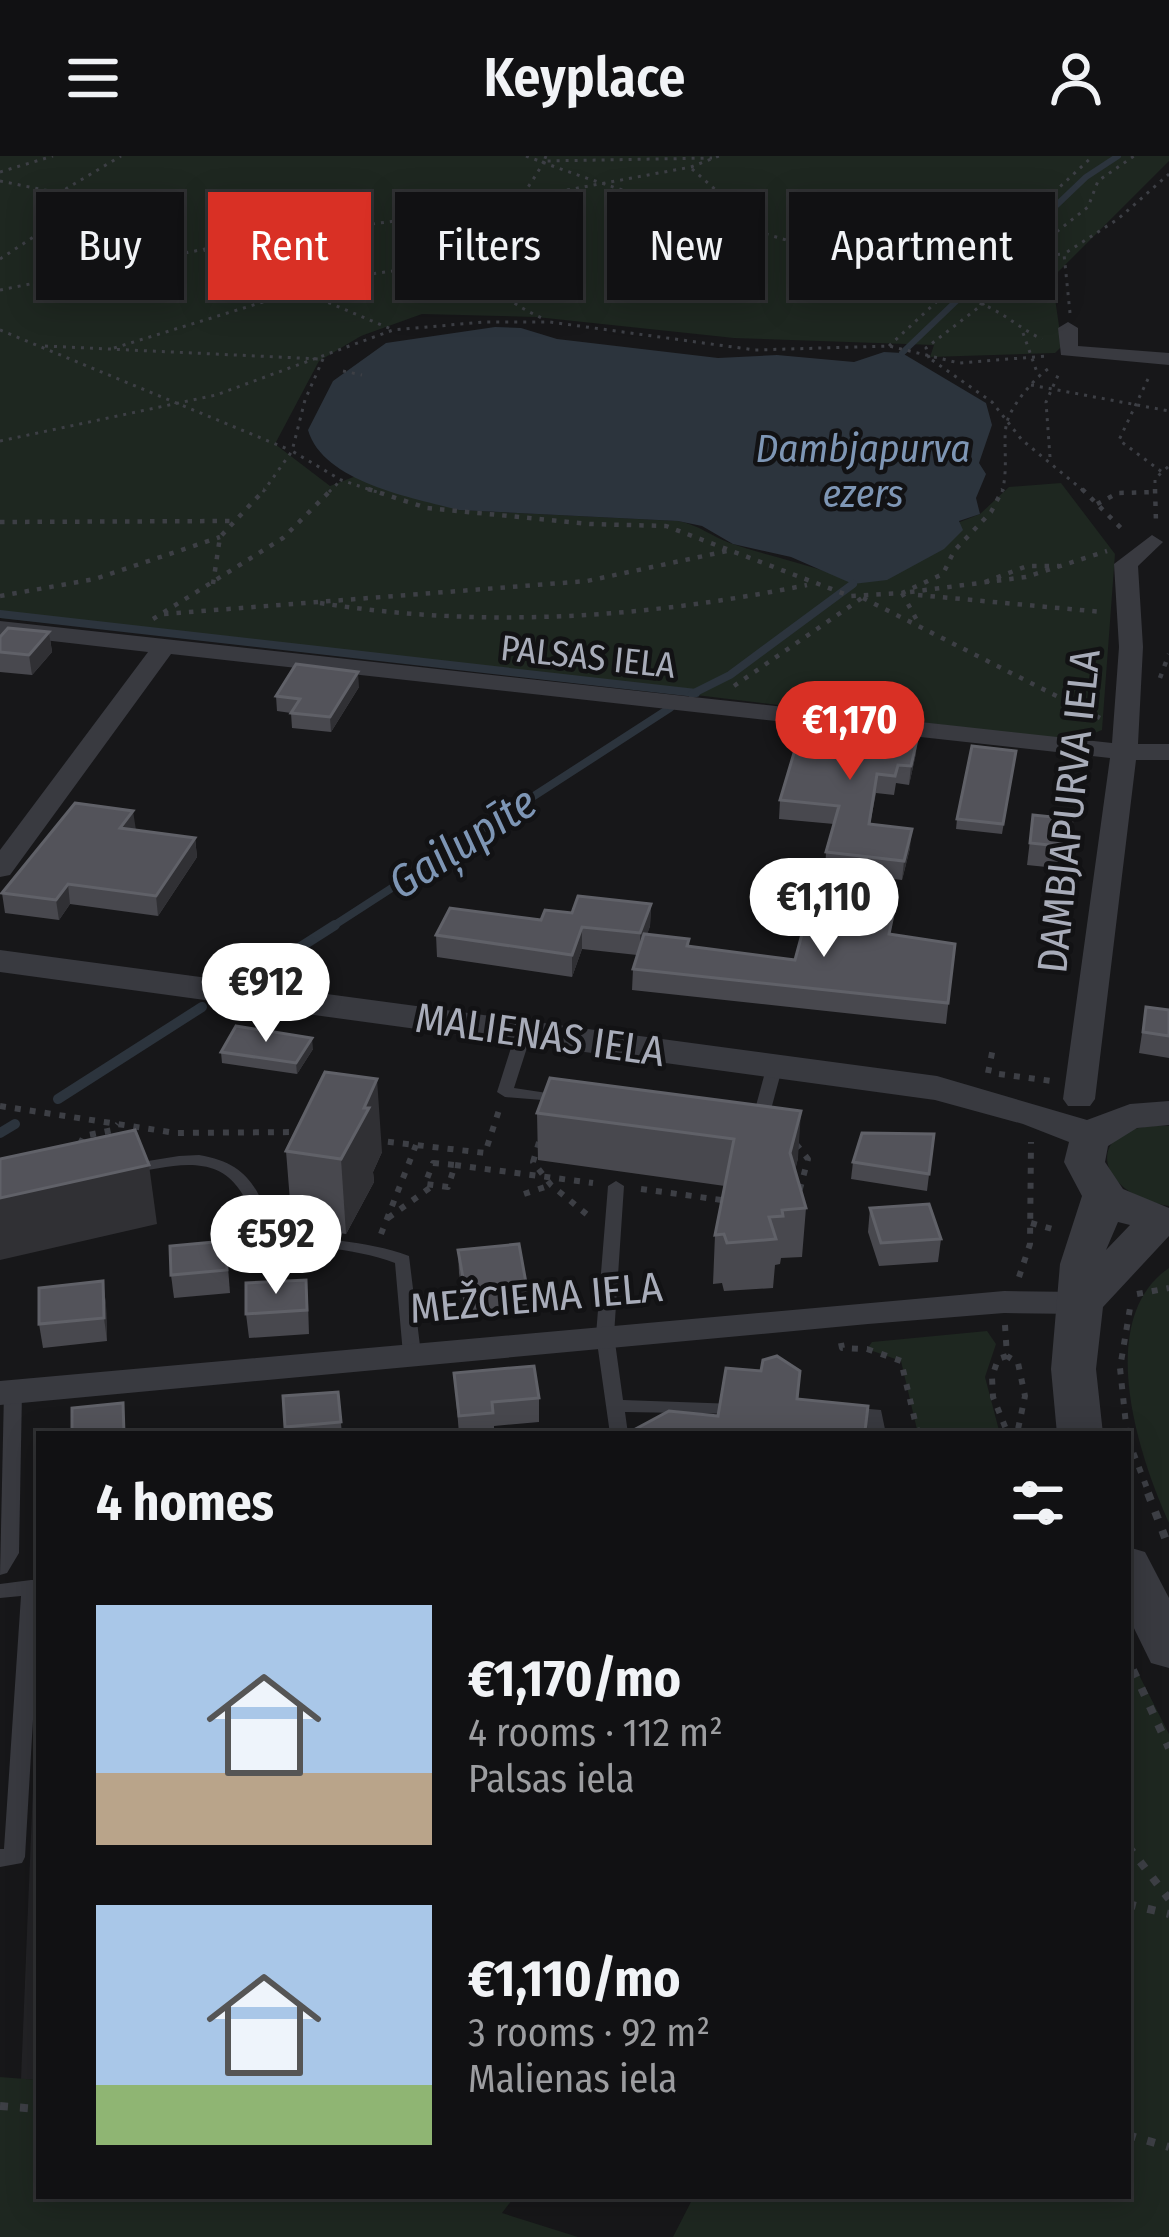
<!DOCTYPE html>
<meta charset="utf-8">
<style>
body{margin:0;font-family:"Fira Sans Condensed",sans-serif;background:#1e1f21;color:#f1f3f6;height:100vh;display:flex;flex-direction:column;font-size:45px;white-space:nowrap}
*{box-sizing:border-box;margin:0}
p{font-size:39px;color:#9c9da0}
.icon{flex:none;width:66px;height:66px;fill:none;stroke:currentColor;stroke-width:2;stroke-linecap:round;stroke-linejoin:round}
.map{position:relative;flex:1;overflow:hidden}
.drawer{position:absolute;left:36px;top:1275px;width:1095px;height:768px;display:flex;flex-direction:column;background:#111113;border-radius:0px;box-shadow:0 6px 30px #0003,0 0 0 3px #303133}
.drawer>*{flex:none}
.guide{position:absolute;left:36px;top:36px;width:1098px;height:108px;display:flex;gap:24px}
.price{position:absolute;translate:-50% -102px;padding:0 27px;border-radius:42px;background:#fff;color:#222;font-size:39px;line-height:78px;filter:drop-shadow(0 3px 6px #0008)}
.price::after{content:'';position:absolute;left:50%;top:72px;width:36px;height:27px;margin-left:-18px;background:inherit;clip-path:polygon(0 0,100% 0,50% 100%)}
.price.on{background:#d93025;color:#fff}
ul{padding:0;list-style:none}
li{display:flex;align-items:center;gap:36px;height:300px;padding:0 60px}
li span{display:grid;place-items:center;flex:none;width:336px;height:240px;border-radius:0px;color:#555}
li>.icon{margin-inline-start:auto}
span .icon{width:144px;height:144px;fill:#fffc;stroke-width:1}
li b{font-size:51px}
h2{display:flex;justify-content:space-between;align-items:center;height:144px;padding:0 60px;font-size:51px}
.chip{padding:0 42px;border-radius:0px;background:#111113;box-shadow:0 6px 30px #0003,0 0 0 3px #303133;font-size:42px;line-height:108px}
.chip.on{background:#d93025;color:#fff}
header{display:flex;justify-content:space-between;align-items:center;height:156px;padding:0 60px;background:#111113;font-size:54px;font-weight:600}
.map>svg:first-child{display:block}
</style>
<header><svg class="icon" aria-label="menu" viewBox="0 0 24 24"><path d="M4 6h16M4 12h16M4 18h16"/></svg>Keyplace<svg class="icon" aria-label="person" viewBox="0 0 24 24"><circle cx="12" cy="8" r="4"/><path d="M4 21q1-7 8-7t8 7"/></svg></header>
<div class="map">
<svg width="1169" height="2081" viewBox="0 0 1169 2081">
<rect width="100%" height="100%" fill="#171719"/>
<path fill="#232326" d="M39,1485v439l-18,-1z"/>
<g fill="#1e2720">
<path d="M0,0h1169v5l-117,117 10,68 -7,7 -125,4 4,-12 -200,-7 -198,-21 -114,-3 -61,22 -42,25 -44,83 55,42 26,-10 103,34 219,11c21,4 33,15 52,22 32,11 68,19 101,30l149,-59 29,-27 52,-4 54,71 -13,176 -27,11 -693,-84 -382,-39z"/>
<path d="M1169,970v80c-78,-13 -87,-85 0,-80z"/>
<path d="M1169,1112v255c-31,-68 -75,-204 0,-255z"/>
<path d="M987,1175l9,13 -11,33 15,57h-82l-17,-73 -34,-12 5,-7z"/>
<path d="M1128,1512l8,1 33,65v503h-496l21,-41h434z"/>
<path d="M0,1921l39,3v116h476l-13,17 76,24h-578z"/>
</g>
<path fill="#2c343d" d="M495,171l26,1 36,11 161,19 59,-3 77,7 30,-10 18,1 84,50 6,22 -13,38 7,11 -10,24 4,16 -21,7 4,9 -19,19 -57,31 -34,4 -62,-27 -58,-13 -31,-18 -24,-5 -219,-11c-46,-12 -136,-28 -151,-80l25,-49 53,-38z"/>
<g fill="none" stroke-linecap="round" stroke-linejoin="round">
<path stroke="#2c343d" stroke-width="6" d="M902,197l184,-176 32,-21"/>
<g stroke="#2c343d" stroke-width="8">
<path d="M0,458l696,79"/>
<path d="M692,538l38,-19 123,-91"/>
<path d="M330,772l340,-220"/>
</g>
<g stroke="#2c343d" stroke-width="10">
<path d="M255,820l80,-51"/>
<path d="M58,943l144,-92"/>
<path d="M0,977l15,-9"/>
</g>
<g stroke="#3d3f45" stroke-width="3" stroke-dasharray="3 6" stroke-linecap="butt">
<path d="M526,0c148,57 304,91 453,147 23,8 41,26 63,36"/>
<path d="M546,0l-2,5 168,-3"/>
<path d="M544,5c-39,73 -111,108 2,159"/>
<path d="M692,13l67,59"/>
<path d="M0,16l53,-16"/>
<path d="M0,25l59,12"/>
<path d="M47,72l72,36"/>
<path d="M204,94l187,79"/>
<path d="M1030,100l34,-2"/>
<path d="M0,103l38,-25 21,-41 62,-37"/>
<path d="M0,134l255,-51 156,-20 280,-52 28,-11"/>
<path d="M1070,157l-6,-59 54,-35 51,-45"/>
<path d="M0,174l290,120"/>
<path d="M1023,177l15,42"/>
<path d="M45,190l275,13"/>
<path d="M889,190l204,-190"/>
<path d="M114,192l227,-70 141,-19"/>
<path d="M929,202l-3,-10 57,-44 18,-7 25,-41 62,-49 10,-26 36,-25"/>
<path d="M323,203l-18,41 -13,51 49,29 36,12"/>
<path d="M932,204l60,42 30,38 63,52"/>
<path d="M343,215l19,4"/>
<path d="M1148,223l-29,61 43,32 7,-6"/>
<path d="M1031,229l138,26"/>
<path d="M0,285l216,-46 177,-65 91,-8h66l205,28 134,-4 70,17 88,-7"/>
<path d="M1050,301l-4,-55 14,-31"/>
<path d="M263,336l29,-41"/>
<path d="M329,336l12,-12"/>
<path d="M1002,336c7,-25 0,-53 5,-70 5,-18 29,-46 44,-55"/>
<path d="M1155,336v-13l7,-7"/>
</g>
<g stroke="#3d3f45" stroke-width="4.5" stroke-dasharray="4.5 8" stroke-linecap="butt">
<path d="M368,333l59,19 163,16 76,2 184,70 52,-3 41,-19 11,-23 37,-39 12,-23"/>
<path d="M1082,333l44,44"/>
<path d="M1155,333l1,33"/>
<path d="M1097,348l21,-11 37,-1"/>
<path d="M0,366l232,-1"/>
<path d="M985,426l42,-16h32"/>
<path d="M213,428l7,-47 45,-48"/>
<path d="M910,436l116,-15 81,-26"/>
<path d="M902,437l18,33"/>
<path d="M918,439l184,17"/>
<path d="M0,440l95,-17 125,-42"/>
<path d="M863,442l237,120"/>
<path d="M320,447c165,26 324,15 487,-18"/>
<path d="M164,458l423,-33 140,-30"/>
<path d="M153,463l130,-81 49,-49"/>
<path d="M1160,522l9,-24"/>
<path d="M734,530l128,-88"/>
</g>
<g stroke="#3d3f45" stroke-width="6" stroke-dasharray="6 9" stroke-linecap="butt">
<path d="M988,917l5,-25"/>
<path d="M999,918l53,7"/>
<path d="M0,950l176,27 124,-1"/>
<path d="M373,984l112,13 15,-46"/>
<path d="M539,986l-6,20 18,23 39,32"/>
<path d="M80,988l4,-8 29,-6 5,-6"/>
<path d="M796,988l12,15 -10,37"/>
<path d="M433,1007l22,2 -7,22 -23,-3z"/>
<path d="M455,1009l138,18"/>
<path d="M641,1033l88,12"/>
<path d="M524,1038l27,-9"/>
<path d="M388,1062l43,-31"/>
<path d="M1031,1067l25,7"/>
<path d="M381,1078l35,-89"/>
<path d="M1019,1121l11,-33 1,-102"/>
<path d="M1137,1138l32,-6"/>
<path d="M1005,1169l2,31 11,7 7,33 -8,38"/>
<path d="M841,1187l1,5 25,1 34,12 17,73"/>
<path d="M1007,1200l-9,3 -6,18 1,20 15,37"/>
<path d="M1127,1278l-7,-66 11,-66"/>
<path d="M1128,1283l22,57"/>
</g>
<g stroke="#3d3f45" stroke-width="8" stroke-dasharray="8 12" stroke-linecap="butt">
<path d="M1148,1337l21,55"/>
<path d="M1133,1514l36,78"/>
<path d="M1128,1690l41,53"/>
<path d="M1128,1748l41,10"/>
<path d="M0,1950l39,3"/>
<path d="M1128,1979l41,12"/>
</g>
<g fill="#393a40" fill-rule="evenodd">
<path d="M524,871l8,5 -18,56 53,8 2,3 -2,3 -62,-5 -8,-5 19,-60z"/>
<path d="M775,904l8,5 -17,63 -8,5 -6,-2 -2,-3 17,-63z"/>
<path d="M199,999c46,8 58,29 73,72 45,15 93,12 137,29l12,98 -3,4 -6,2 -9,-6 -8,-91c-44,-17 -92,-14 -136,-29 -7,-15 -10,-32 -20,-45 -25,-37 -73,-22 -110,-15l-8,-5 2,-4 56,-9z"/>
<path d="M616,1025l8,5 -10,149 9,65 113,4 6,2 3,4 -3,4 -117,-2 3,22h-18l-14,-99 12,-149z"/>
<path d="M13,1230l6,2 3,4 -3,161 -12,20 -7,2 4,-183 3,-4z"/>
<path d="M846,1251l35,3 5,24h-18l-2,-14 -26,-3 -3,-4 3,-4z"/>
<path d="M31,1424h8v37l-14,240 -3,6 -22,4v-18h4l17,-253 -21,2v-14z"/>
</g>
<g fill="#393a40" fill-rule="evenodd">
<path d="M1068,166l10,6v18l91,7v12l-108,-10 -3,-27z"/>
<path d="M1152,379l11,7 -25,24 5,81 -5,97h31v16h-33l-41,339 -5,7h-22l-5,-7 47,-341 -939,-104 -161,221 -10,2v-27l148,-198 -148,-17v-14l1112,122 7,-96 -5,-83z"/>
<path d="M1004,1135l77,1 12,3 5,8 -5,8 -12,3 -77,-1 -136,11 -868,81v-24z"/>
</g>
<g fill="#393a40" fill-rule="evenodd">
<path d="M0,794l937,126 150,44 43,-16 39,-3v24l-32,3 -29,18 -3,16 18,27 46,19v28l-66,71 -7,62 7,65h-46l-6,-65 9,-105 22,-68 -18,-34 5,-20 -46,-18 -88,-24 -935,-128zM1118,1066l12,3 -24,25z"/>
<path d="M1128,1391l17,5 24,46v70l-18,-5 -23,-47z"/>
</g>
</g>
<g fill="#48484e">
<path d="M49,476l3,20 -20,23 -32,-3v-35z"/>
<path d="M359,531l-28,45 -39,-4 -1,-15 -14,-2 -1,-15z"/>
<path d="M846,572l70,25 -7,32 -13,-2 -2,12 -18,-2 -6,31 40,24 -8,32 -77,-9 1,-19 8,-28 -55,-5 1,-19z"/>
<path d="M1016,595l-14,83 -46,-5 1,-10z"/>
<path d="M1033,659l39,4 -6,50 -39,-4z"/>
<path d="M136,674l59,8 2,19 -39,59 -88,-12 -11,16 -54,-7 -3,-20z"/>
<path d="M651,748l-1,22 -3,8 42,12 106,14 32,-23 65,-3 63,10 -9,80 -314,-34 1,-21 4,-14 -55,-6 -10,28 -135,-20 -1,-22 105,-15 31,-7z"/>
<path d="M1146,851l23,3v48l-30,-5z"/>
<path d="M313,893l-16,25 -75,-11 -1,-11z"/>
<path d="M550,922l248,80 -3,12 11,38 -4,49 -21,1 -1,6 -5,1 -2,23 -49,3 -2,-8 -9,1 2,-49 10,-49 -187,-26 -1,-47z"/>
<path d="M934,978l-7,57 -76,-12 2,-17z"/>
<path d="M286,995l96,1 -9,20 1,10 -28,52 -54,-8z"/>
<path d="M870,1052l71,31 -3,23 -59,4 -11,-34z"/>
<path d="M226,1085l4,52 -56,5 -3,-23z"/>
<path d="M458,1094l68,33 1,23 -62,6 -6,-39z"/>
<path d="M103,1125l3,24 1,36 -64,7 -4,-24z"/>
<path d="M308,1147l1,31 -60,4 -3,-24z"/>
<path d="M454,1217l85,25v24l-45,4v8h-35z"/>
<path d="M338,1236l4,42h-57l-2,-38z"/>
</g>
<g fill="#303034">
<path d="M49,476l3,20 -20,23 -3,-20z"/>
<path d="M358,516l1,15 -28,45 -1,-15z"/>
<path d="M918,579l-2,18 -7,32 2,-19z"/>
<path d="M133,655l3,19 -16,-2z"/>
<path d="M912,673l-2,19 -8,32 2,-19z"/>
<path d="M195,682l2,19 -39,59 -2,-20z"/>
<path d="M68,728l2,20 -11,16 -3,-20z"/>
<path d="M651,748l-1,22 -10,30v-23z"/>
<path d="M582,771v22l-10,28v-22z"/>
<path d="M312,882l1,11 -16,25 -1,-11z"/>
<path d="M377,923l5,73 -9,20 1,10 -28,52 -5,-75z"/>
<path d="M801,955l-3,47 -10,43 2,-48z"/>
<path d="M149,1009l8,59 -157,36v-62z"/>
<path d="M103,1125l3,24 1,36 -3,-23z"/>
</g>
<g fill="#53535a" stroke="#606168" stroke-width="3">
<path d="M8,472l41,4 -20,23 -29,-3v-15z"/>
<path d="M296,508l62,8 -28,45 -39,-4 9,-14 -24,-3z"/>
<path d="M805,560l40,4 1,8 72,7 -7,31 -13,-1 -3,11 -18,-2 -8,50 43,5 -8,32 -78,-9 13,-46 -59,-6z"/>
<path d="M972,590l44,5 -13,73 -46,-5z"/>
<path d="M75,647l58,8 -13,17 75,10 -39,58 -88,-12 -12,16 -54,-7z"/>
<path d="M1033,659l39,4 -3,28 -39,-4z"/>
<path d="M578,740l73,8 -11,29 -58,-6 -10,28 -136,-20 14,-27 91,12 4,-10 27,3z"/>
<path d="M835,747l59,7 -5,24 66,10 -7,59 -315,-34 11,-35 45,5 -2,7 108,14 7,-26 25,3z"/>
<path d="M1146,851l23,3v26l-26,-4z"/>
<path d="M236,870l76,12 -16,25 -75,-11z"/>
<path d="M325,916l52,7 -13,29h5l-28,51 -55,-8z"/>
<path d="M550,922l251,33 -11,42 16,55 -24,2 1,6 -14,1 7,22 -49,4 -3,-9 -9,1 19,-96 -197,-26z"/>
<path d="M135,974l14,35 -149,33v-39z"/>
<path d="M862,977l72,1 -5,40 -76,-12z"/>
<path d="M929,1048l12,35 -60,4 -11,-35z"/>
<path d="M226,1085l1,29 -56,5 -1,-29z"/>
<path d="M519,1088l7,39 -61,6 -7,-39z"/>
<path d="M306,1124l1,30 -61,4v-31z"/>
<path d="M103,1125l1,37 -65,6v-36z"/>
<path d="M777,1200l23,15 -3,28 71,7 -3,25 36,2h-273l41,-22 49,5 8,-48 35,3 2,-11z"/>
<path d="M534,1210l5,32 -47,4 1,11 -34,3 -5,-43z"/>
<path d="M338,1236l3,30 -56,5 -2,-31z"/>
<path d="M123,1247l1,31h-52v-26z"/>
</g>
<g text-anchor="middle" stroke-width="9" stroke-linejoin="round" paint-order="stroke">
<g font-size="36" fill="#a8acb9" stroke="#121214">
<text transform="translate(588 500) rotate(6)" y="13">PALSAS IELA</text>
</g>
<g font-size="39" font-style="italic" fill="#7e96b5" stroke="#121214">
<text x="863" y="306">Dambjapurva<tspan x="863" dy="45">ezers</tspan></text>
</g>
<g font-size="42" fill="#a8acb9" stroke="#121214">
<text transform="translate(1068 655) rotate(-84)" y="15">DAMBJAPURVA IELA</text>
<text transform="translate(540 878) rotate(8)" y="15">MALIENAS IELA</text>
<text transform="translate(536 1141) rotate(-5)" y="15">MEŽCIEMA IELA</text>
</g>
<g font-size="45" font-style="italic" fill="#7e96b5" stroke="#121214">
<text transform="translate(462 686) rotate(-33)" y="16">Gaiļupīte</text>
</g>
</g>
</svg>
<b class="price on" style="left:850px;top:627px">€1,170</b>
<b class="price" style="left:824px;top:804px">€1,110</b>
<b class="price" style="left:266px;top:889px">€912</b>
<b class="price" style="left:276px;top:1141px">€592</b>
<div class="guide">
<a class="chip">Buy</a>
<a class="chip on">Rent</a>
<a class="chip">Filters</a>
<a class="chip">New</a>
<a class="chip">Apartment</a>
</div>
<section class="drawer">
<h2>4 homes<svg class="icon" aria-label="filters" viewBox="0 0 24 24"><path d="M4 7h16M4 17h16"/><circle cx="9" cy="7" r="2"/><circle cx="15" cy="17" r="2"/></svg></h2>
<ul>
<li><span style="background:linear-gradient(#a9c7e8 70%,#b9a48a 0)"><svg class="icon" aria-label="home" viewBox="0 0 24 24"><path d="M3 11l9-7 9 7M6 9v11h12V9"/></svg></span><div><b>€1,170/mo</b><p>4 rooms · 112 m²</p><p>Palsas iela</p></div></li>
<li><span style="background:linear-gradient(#a9c7e8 75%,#8fb573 0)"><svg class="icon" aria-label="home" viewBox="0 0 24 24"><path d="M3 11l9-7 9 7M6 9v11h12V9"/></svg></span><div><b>€1,110/mo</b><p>3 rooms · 92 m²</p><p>Malienas iela</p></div></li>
</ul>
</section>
</div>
